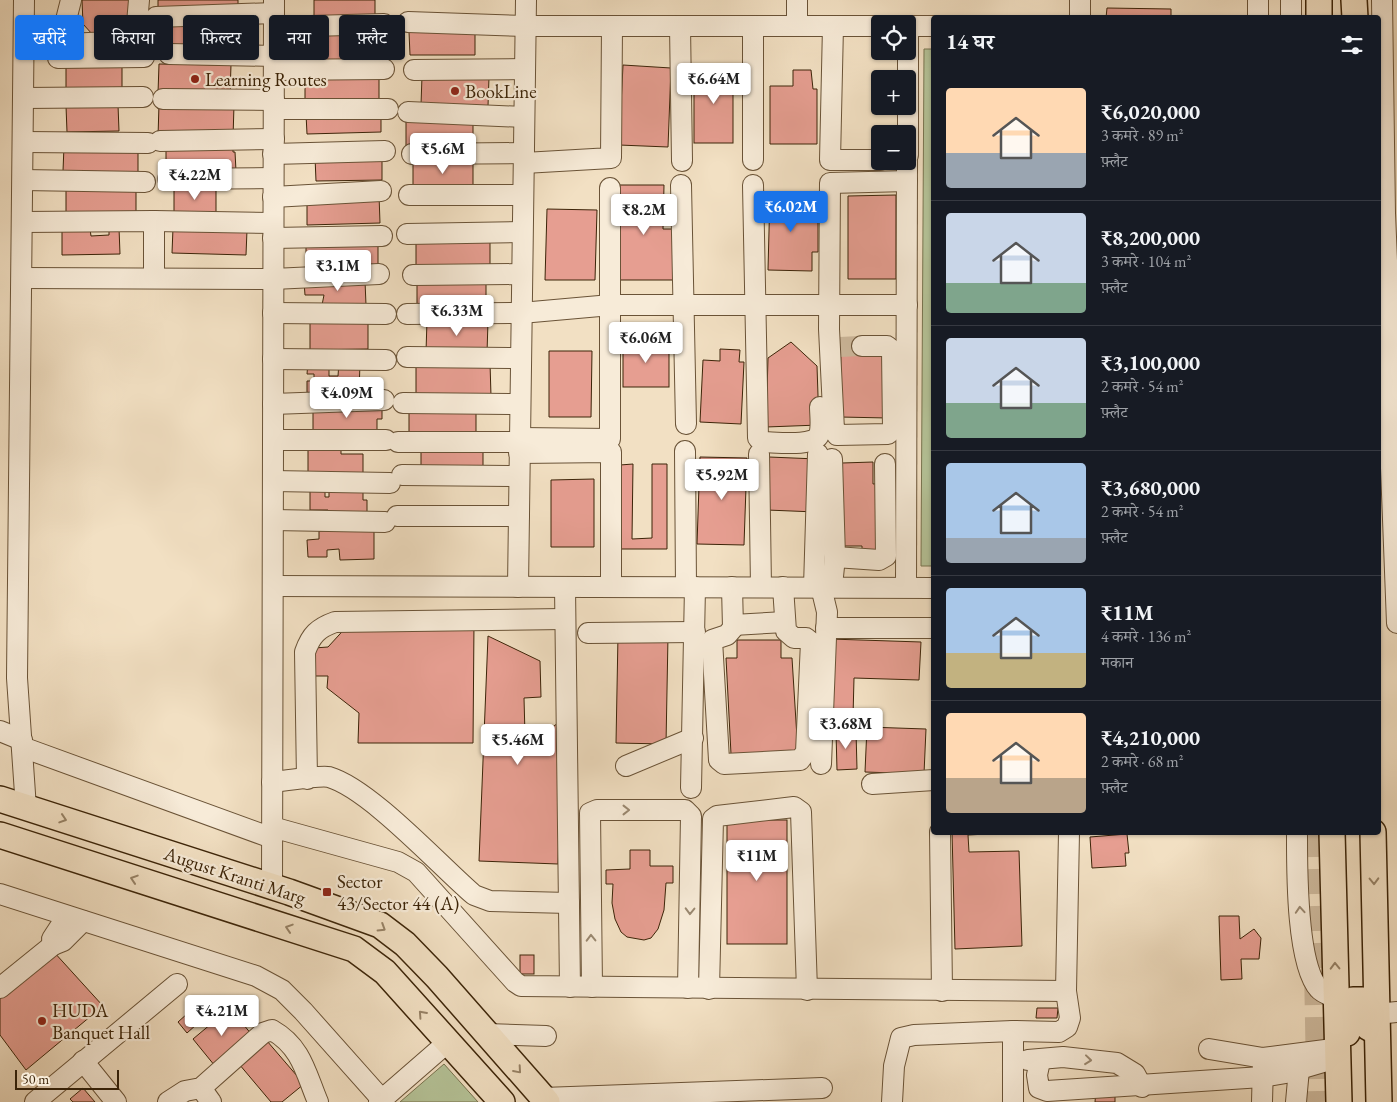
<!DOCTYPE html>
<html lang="hi">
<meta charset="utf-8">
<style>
body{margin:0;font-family:"EB Garamond","Noto Serif Devanagari",serif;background:#20242c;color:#f1f3f6;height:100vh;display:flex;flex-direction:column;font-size:19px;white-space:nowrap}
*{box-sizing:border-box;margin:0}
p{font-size:16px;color:#9ea1a6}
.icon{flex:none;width:28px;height:28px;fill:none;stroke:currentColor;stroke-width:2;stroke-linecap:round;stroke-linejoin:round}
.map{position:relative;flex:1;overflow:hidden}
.panel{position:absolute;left:931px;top:15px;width:450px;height:820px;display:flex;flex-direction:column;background:#171b24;border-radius:5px;box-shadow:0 1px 4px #0004}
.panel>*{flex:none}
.top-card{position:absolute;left:15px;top:15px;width:475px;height:45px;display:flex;gap:10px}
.buttons{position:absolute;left:871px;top:15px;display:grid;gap:10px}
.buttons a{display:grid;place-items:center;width:45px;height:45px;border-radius:5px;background:#171b24;box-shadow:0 1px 4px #0004;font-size:25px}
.scale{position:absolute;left:15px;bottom:12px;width:104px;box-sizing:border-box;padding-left:5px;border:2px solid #3c2408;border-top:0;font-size:14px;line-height:18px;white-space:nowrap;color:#3c2408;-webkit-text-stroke:4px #f7ebd8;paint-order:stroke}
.price{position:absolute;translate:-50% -42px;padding:0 11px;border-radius:5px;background:#fff;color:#222;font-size:16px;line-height:32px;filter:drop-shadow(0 1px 2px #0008)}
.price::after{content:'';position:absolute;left:50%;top:30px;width:15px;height:11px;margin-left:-8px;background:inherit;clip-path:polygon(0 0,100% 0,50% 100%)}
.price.selected{background:#1a73e8;color:#fff}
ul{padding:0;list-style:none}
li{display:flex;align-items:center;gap:15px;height:125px;padding:0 15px}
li+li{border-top:1px solid #363941}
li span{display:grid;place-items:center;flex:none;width:140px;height:100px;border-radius:5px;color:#555}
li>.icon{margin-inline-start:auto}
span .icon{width:60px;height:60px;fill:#fffc;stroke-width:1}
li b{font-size:21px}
h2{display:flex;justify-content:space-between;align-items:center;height:60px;padding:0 15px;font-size:21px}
.tag{padding:0 18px;border-radius:5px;background:#171b24;box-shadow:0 1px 4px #0004;font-size:18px;line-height:45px}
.tag.selected{background:#1a73e8;color:#fff}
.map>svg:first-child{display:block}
</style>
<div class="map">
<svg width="1397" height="1102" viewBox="0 0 1397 1102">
<rect width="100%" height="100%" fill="#f2e0c3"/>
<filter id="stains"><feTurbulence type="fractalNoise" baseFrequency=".004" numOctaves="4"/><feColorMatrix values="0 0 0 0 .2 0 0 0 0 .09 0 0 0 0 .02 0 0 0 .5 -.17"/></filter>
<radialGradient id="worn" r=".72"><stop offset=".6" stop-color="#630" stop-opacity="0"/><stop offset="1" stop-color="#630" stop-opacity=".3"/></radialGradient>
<g fill="#b5c398" stroke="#787450">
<path d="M924,49h10v517h-13z"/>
<path d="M444,1064l34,38h-78z"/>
</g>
<g fill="#e69e91" stroke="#3c2408">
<path d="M82,0h52l3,12 -21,22 -12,1 -4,-5 -7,5 -10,-11z"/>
<path d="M158,0h80v11l-80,-1z"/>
<rect x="314" y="0" width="61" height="20"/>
<path d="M1107,8l64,1v9h-65z"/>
<path d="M229,24v23l-69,1v-23z"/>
<path d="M303,31l66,2 -1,32 -66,-2z"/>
<path d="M475,31v24h-65l-1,-23z"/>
<rect x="66" y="63" width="56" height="26"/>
<path d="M159,64l72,1 -1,29 -72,-1z"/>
<path d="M623,65l48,3 -3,79 -49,-2z"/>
<rect x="694" y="66" width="39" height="77"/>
<path d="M793,70h18l2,19h4v55h-47v-58h23z"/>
<rect x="305" y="75" width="74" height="28"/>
<path d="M422,76l67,1 -1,29 -67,-1z"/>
<path d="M159,104l75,1 -1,33 -75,-1z"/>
<path d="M118,105l1,26 -52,1 -1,-26z"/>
<path d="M381,112v20l-74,2 -1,-20z"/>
<path d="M406,120h67v25l-67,1z"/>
<path d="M166,145h67v7h2l1,19h-18l-1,-4 -51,2z"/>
<path d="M64,146l74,1v25l-75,-1z"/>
<path d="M382,156v24l-66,1 -1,-24z"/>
<path d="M473,160v30h-60v-29z"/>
<path d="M619,185h45l-1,44h11v51h-60l5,-55z"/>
<path d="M216,186v29h-42v-28z"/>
<path d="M66,188h70v27l-70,1z"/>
<path d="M770,193l39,1 -1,25h10v33h-6v19l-44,-1z"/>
<path d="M379,195l1,28 -73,2v-28z"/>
<path d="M896,195v84h-48v-83z"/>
<path d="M547,209l50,1 -2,70h-50z"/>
<path d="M119,228l1,26 -58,1v-25l28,-1 1,7 18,-1v-6z"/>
<path d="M173,228l74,2 -1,25 -74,-2z"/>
<path d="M416,237l74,1v28l-74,-1z"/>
<rect x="306" y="242" width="72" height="28"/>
<path d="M417,280l69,1v28l-69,-1z"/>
<path d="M365,281l1,24h-44l2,-10h-19l-1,-13z"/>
<path d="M427,320l61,1 -1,32 -61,-1z"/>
<path d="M368,321v28l-58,1v-28z"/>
<rect x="623" y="341" width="46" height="46"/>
<path d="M791,342l26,24 2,59 -53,2 2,-69z"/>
<path d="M841,343h20l28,8 -1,67 -48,-1z"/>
<path d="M720,349l20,1 -1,12h5l-3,62 -41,-2 3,-62 17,1z"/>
<path d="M549,351h43l-1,66h-42z"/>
<path d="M308,362h21v14h9l1,-14h21l-1,32 -52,-1v-12h7v-7h-7z"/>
<path d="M490,363l1,33 -75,1v-32z"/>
<rect x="409" y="405" width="67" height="32"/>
<path d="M382,407v12h-5v12l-64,-1v-21z"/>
<path d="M308,445h33v9h22v22l-55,1z"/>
<rect x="421" y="445" width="62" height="28"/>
<path d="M700,457l47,1 -3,87 -47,-1z"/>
<path d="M769,457l48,2 -1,53 -49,-2z"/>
<path d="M873,462v22l10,-1 1,67h-22v-4h-18l-2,-83z"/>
<path d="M633,464l-1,75 20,-1v-74h15v85h-47v-84z"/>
<path d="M594,479v68h-43v-67z"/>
<path d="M310,488h15v9h4v-9h34v12h4v14h-39v-4h-18z"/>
<path d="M374,529v30l-34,1 -1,-11 -12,1v7h-19l-1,-17 12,-1v-8z"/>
<path d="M350,623h124l-1,120h-115l1,-30 -32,-25 1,-12h-13l-1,-28 14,-1z"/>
<path d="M618,635l50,1 -2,108 -50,-1z"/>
<path d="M488,636l52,25 1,36 -17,1 1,37h17l20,-15 -4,144 -79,-3z"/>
<path d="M830,639l91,3 -2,38 -65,-2 -1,39 -26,-1z"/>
<path d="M737,640h44v18h11l6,96h-67l-5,-96h11z"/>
<path d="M867,727l59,2 -2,45 -59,-2z"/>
<path d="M856,731l1,38 -20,1 -1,-38z"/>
<rect x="727" y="820" width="60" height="124"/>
<path d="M952,832h73l-57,3 1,17 50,-1 3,95 -67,3z"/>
<path d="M1127,834l2,19h-4l1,13 -34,2 -2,-31z"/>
<path d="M630,850h20v16h23v17h-7l-2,27 -6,19 -7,9 -7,2 -17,-3 -6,-5 -6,-13 -3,-16 1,-19h-7v-14l24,-1z"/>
<path d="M1219,916h20l1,23 14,-10 7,9 -2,21h-18l1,20 -21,1z"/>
<path d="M53,951l50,55 -77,64 -26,-35v-39z"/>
<rect x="520" y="955" width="14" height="19"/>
<path d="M197,1005l9,11 -19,17 -9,-11z"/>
<path d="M230,1008l22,27 -37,31 -22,-27z"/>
<path d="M1037,1008h21l-1,10h-21z"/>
<path d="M267,1041l37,43 -22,18h-11l-32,-38z"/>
<path d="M83,1088l12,14h-22l-3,-3z"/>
<path d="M1096,1090h19v12h-20z"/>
</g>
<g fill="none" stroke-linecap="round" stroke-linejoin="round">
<path stroke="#ceba9e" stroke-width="20" stroke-dasharray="20 10" stroke-linecap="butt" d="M840,347l22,-1"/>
<path stroke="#ceba9e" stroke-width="25" stroke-dasharray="25 12" stroke-linecap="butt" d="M1314,832l5,270"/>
<defs>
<g id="minor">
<path d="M24,0l-7,678 9,130"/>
<path d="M797,0v26"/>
<path d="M1258,0v18"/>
<path d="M1291,0v18"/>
<path d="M1382,0l3,213 4,96 -1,81 9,233"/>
<path d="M156,17l118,-4"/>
<path d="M1080,18v-18"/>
<path d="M408,22l118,4h354"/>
<path d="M680,26l2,135"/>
<path d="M753,26v134"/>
<path d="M833,26l-3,134h50"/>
<path d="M908,26h26"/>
<path d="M274,27l110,-3"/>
<path d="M24,33l35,-3 6,-6 6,-24"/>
<path d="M24,46l108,-5 4,-6 3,-35"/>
<path d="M169,54l105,2"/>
<path d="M58,58l86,-1"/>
<path d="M274,70l110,-1"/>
<path d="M414,70l111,-1"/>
<path d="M24,98l119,-1"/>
<path d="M163,99l111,1"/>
<path d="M274,109h114"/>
<path d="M408,112l116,5"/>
<path d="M160,141l114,-2"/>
<path d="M23,142l125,1"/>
<path d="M273,154l112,-3"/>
<path d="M412,154l112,-1"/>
<path d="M908,155v-129"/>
<path d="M524,163l87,-5 1,-132"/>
<path d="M168,179l105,-1"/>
<path d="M23,180l122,2"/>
<path d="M681,185l5,239"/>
<path d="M753,185l5,253 4,4c13,0 52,5 57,-7 3,-8 1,-20 1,-28"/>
<path d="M409,195h114"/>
<path d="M273,197l108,-6"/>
<path d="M154,221l119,2"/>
<path d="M23,222l131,-1v57"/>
<path d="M407,234l115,-2"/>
<path d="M273,238l109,-2"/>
<path d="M413,275l109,-1"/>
<path d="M22,278l251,1 106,-5"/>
<path d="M273,313l113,1"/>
<path d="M407,314l114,-1 90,-8h296"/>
<path d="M862,346h25l5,4 1,79 -5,5 -51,1 -3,-5 -5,-101 1,-146 77,-2"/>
<path d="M407,357l113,1"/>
<path d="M273,359l113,1"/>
<path d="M403,403l117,1"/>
<path d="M273,404l111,-4"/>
<path d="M520,438l90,1v-251"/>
<path d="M273,440h113"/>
<path d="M398,442h121"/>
<path d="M685,451l1,136"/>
<path d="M519,453l92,-1v135"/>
<path d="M759,454l2,133"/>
<path d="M832,459l3,98 -3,29"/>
<path d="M402,475l117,1"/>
<path d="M273,481l117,2"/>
<path d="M397,516h122"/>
<path d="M273,520l112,2"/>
<path d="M835,557l44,3 7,-4 -1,-92"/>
<path d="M273,586l661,2"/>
<path d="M518,587l8,-587"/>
<path d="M565,587l5,400"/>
<path d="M732,587l1,41 -6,7 -15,5 7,120 5,4 76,-4 6,-8 5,-110 -5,-4h-12l-8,-7 -3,-44"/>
<path d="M814,587l4,-133"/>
<path d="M906,587l1,-426"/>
<path d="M733,625l52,-3"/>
<path d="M826,628h108"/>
<path d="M588,633l107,-1"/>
<path d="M0,731l22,9"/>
<path d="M22,747l250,91"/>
<path d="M821,764l6,-152 -6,-25"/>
<path d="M626,766l67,-28"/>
<path d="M307,779l-2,-127c6,-17 13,-24 30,-30l229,-3"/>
<path d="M272,782c12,-1 48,-7 57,-5 41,12 110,88 145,118l16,6 79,2"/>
<path d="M872,784l62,-4"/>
<path d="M691,788l4,-201"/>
<path d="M272,827l126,35 18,10 99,110 6,4 545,5"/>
<path d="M940,832l2,159"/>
<path d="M1297,832c0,35 -1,132 22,157 3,4 12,7 17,9"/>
<path d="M272,886l2,-886"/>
<path d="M0,894l256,82 26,14 21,21 81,91"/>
<path d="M67,916l-15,23 1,6 10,-4 20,-20"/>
<path d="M592,987l-2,-174 7,-3h88l6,6 -3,172"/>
<path d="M0,988l53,-43"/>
<path d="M709,989l4,-170 4,-3 77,-9 7,5 6,178"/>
<path d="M1377,1014l20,-2"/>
<path d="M1013,1031l46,1 8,-5 3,-9 -4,-27 3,-159"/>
<path d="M487,1034l59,2"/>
<path d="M1209,1049l54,9 70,-9"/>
<path d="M1028,1060l35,-3 54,6 18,11 7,13"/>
<path d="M83,1061l33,41"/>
<path d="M1040,1061l-3,14 2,13 8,3 215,-14 24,-4 51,-15"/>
<path d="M201,1088l10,14"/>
<path d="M543,1098l279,-10"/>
<path d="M35,1102l142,-118"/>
<path d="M168,1102l17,-11 16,-3 62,-55 9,-3c30,17 34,44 46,72"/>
<path d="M379,1102l69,-60"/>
<path d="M892,1102l2,-36 7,-28 13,-3 99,-4v71"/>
<path d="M1262,1102l1,-38"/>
<path d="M1296,1102l3,-33"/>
</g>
<g id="major">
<path d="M1354,0l1,18"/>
<path d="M1319,18v-18"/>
<path d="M0,799l289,93 91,33 25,19 32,33 110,125"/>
<path d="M1332,832l7,270"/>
<path d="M1373,832l6,270"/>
<path d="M0,835l354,114 31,23 117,130"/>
<path d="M1347,1033l1,-25 5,-8h10l3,2 3,26"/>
</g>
</defs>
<use href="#minor" stroke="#6a5337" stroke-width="22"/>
<use href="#major" stroke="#3c2408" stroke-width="28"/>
<use href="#minor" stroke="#f7ebd8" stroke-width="20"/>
<use href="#major" stroke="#f2e0c3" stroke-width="25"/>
</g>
<defs><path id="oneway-chevron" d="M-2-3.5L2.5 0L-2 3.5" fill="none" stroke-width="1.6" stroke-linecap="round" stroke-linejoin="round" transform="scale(1.25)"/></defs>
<g stroke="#9a8870">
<use href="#oneway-chevron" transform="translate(626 810)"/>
<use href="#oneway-chevron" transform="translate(1300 910) rotate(-94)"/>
<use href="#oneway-chevron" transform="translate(690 911) rotate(91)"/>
<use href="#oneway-chevron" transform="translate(591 938) rotate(-91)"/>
<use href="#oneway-chevron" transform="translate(1088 1060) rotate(6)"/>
</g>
<g stroke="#978266">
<use href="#oneway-chevron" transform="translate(63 819) rotate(18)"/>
<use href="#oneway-chevron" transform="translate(134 879) rotate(-162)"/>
<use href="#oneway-chevron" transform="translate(1374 881) rotate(89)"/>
<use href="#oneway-chevron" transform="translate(289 928) rotate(-162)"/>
<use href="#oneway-chevron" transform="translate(382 928) rotate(32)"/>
<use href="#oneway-chevron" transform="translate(1335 966) rotate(-91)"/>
<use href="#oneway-chevron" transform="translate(422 1014) rotate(-132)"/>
<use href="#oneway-chevron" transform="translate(518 1070) rotate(49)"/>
</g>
<g fill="#8f2418" stroke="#f7ebd8" stroke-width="2">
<circle cx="195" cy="79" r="5"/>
<circle cx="455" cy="91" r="5"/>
<rect x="322" y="887" width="10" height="10" rx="2.5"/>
<circle cx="42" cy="1021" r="5"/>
</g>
<g text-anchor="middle" stroke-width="4.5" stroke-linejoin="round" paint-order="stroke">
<g font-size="19" fill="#3c2408" stroke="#f7ebd8" text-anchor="start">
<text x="205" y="86">Learning Routes</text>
<text x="465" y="98">BookLine</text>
<text x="337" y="888">Sector<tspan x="337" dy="22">43/Sector 44 (A)</tspan></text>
<text x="52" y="1017">HUDA<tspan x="52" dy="22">Banquet Hall</tspan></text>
</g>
<g font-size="19" fill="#3c2408" stroke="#f7ebd8">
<text transform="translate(235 875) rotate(18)" y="7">August Kranti Marg</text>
</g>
</g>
<rect width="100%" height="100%" filter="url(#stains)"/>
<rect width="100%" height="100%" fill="url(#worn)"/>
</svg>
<div class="buttons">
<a><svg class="icon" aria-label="locate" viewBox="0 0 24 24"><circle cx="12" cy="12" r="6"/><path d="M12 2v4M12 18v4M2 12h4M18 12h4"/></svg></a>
<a>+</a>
<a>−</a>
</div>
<div class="scale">50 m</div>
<b class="price" style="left:714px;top:105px">₹6.64M</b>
<b class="price" style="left:443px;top:175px">₹5.6M</b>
<b class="price" style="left:195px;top:201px">₹4.22M</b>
<b class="price selected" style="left:791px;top:233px">₹6.02M</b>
<b class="price" style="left:644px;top:236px">₹8.2M</b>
<b class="price" style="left:338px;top:292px">₹3.1M</b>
<b class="price" style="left:457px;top:337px">₹6.33M</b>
<b class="price" style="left:646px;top:364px">₹6.06M</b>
<b class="price" style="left:347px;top:419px">₹4.09M</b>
<b class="price" style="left:722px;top:501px">₹5.92M</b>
<b class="price" style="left:846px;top:750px">₹3.68M</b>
<b class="price" style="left:518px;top:766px">₹5.46M</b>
<b class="price" style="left:757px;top:882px">₹11M</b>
<b class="price" style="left:222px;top:1037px">₹4.21M</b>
<div class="top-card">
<a class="tag selected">खरीदें</a>
<a class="tag">किराया</a>
<a class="tag">फ़िल्टर</a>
<a class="tag">नया</a>
<a class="tag">फ़्लैट</a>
</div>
<section class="panel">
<h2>14 घर<svg class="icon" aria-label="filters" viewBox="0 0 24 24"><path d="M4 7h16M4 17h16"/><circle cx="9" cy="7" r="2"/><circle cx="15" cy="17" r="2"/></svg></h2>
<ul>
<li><span style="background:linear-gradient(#ffd9b3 65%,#9aa5b1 0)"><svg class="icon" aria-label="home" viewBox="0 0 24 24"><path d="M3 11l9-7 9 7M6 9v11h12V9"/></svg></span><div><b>₹6,020,000</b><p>3 कमरे · 89 m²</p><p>फ़्लैट</p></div></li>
<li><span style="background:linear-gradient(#c9d6e8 70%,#7fa58c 0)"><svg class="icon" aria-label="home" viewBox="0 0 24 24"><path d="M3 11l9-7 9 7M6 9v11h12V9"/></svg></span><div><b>₹8,200,000</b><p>3 कमरे · 104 m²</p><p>फ़्लैट</p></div></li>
<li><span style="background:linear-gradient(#c9d6e8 65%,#7fa58c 0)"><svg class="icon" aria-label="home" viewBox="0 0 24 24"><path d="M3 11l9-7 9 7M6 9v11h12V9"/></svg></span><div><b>₹3,100,000</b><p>2 कमरे · 54 m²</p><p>फ़्लैट</p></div></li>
<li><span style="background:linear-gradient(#a9c7e8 75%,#9aa5b1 0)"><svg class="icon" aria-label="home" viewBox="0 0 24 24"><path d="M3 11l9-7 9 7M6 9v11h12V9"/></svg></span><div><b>₹3,680,000</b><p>2 कमरे · 54 m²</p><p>फ़्लैट</p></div></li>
<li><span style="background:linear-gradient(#a9c7e8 65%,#c2b280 0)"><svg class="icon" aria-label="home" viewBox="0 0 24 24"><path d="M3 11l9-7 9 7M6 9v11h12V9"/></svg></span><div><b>₹11M</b><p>4 कमरे · 136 m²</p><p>मकान</p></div></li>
<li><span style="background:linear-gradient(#ffd9b3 65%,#b9a48a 0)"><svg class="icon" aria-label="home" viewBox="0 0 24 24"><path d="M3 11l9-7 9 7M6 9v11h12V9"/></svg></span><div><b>₹4,210,000</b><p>2 कमरे · 68 m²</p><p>फ़्लैट</p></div></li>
</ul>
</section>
</div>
